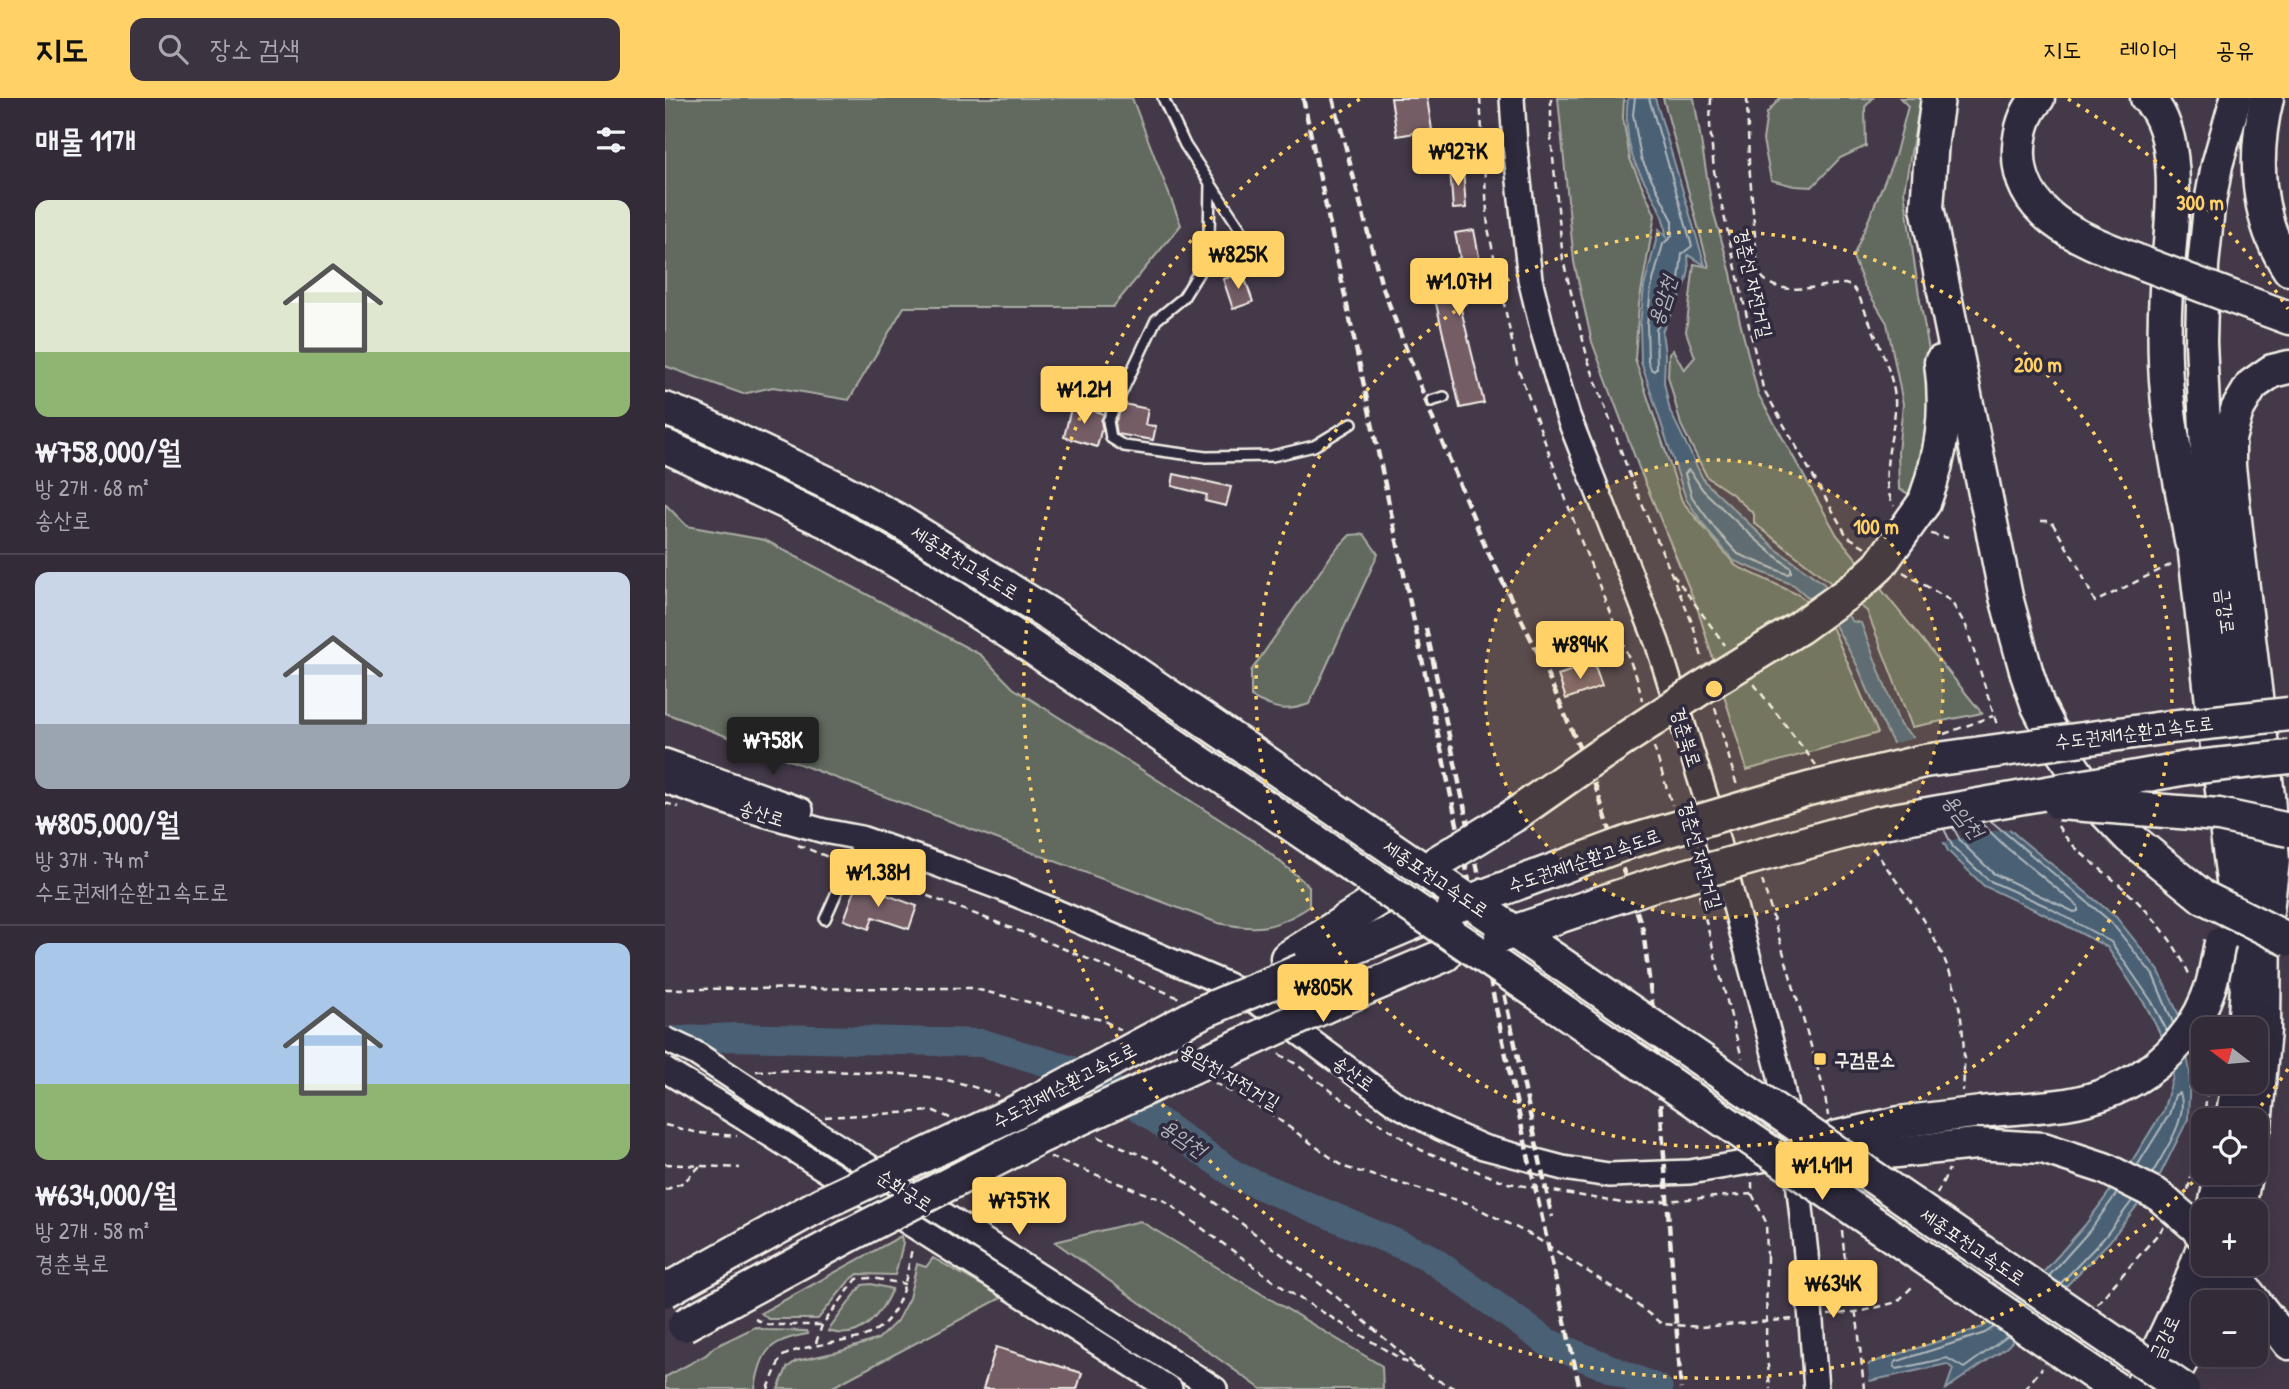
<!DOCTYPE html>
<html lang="ko">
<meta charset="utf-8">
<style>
body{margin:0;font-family:"Patrick Hand","Poor Story",sans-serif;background:#3b333f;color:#f1f3f6;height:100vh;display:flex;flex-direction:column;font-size:26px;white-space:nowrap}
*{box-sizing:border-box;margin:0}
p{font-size:23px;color:#a9a7ad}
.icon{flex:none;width:38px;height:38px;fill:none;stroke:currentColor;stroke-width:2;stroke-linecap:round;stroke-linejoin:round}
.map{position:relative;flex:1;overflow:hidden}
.details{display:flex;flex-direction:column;background:#332b37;width:665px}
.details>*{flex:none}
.needle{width:46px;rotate:286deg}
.tools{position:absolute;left:1526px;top:919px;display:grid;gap:14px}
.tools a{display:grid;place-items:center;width:77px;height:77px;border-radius:14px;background:#332b37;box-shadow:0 7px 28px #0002,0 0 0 2px #4e4752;font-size:35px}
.price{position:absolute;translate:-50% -60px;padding:0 16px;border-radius:7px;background:#ffd166;color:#111;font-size:23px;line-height:46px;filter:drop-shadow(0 2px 4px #0008)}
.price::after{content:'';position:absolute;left:50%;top:42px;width:21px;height:16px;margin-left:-10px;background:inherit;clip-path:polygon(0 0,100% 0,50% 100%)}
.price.current{background:#222;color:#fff}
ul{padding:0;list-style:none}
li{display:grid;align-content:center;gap:14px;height:371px;padding:0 35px}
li+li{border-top:2px solid #4e4752}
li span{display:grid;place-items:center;height:217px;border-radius:14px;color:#555}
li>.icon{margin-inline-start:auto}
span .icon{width:126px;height:126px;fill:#fffc;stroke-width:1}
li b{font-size:30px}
h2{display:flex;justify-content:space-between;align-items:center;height:84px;padding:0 35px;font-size:30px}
header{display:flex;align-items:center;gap:42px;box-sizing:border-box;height:98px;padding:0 35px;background:#ffd166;color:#111}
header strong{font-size:33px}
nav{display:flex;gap:38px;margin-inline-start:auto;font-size:24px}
.search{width:490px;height:63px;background:#3b333f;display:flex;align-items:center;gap:18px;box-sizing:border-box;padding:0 24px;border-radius:14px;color:#a9a7ad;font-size:26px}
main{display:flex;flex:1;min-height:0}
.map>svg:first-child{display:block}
</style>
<header>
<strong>지도</strong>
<div class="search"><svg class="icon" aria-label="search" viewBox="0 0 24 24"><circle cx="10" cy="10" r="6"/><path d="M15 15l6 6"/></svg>장소 검색</div>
<nav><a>지도</a><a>레이어</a><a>공유</a></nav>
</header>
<main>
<section class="details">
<h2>매물 11개<svg class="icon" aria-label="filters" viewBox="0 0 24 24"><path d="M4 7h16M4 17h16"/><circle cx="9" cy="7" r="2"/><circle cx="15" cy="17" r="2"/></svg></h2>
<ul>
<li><span style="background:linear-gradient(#dfe7d0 70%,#8fb573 0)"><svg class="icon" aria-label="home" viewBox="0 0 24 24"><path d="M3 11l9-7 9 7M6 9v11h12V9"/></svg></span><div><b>₩758,000/월</b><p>방 2개 · 68 m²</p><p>송산로</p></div></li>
<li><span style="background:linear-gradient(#c9d6e8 70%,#9aa5b1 0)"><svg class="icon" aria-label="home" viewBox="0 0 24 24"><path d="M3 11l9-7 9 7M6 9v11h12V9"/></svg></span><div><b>₩805,000/월</b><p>방 3개 · 74 m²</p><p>수도권제1순환고속도로</p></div></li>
<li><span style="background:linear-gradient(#a9c7e8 65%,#8fb573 0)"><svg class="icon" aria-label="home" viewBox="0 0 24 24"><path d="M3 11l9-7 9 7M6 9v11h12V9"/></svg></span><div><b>₩634,000/월</b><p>방 2개 · 58 m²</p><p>경춘북로</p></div></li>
</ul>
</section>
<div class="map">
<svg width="1624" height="1291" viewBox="0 0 1624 1291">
<rect width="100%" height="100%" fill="#443949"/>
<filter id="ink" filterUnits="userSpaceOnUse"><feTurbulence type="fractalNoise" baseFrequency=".0143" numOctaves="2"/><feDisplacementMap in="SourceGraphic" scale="14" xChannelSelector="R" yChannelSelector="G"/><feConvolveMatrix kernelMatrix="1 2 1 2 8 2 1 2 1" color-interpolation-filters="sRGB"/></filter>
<g filter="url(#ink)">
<g fill="#626b5f" stroke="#abaea4" stroke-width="2">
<path d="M0,0h467l49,127 -68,82h-209l-55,93 -76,-13 -30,7 -78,-28z"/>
<path d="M893,0h66l-1,20 7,41 25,56 -16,89 -4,55 47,142 54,65 63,29 31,27 48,111 -131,37 -50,-163 -58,-139 -47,-126 -18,-80z"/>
<path d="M998,0h31l18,109 19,66 8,45 19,76 79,141 145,178 -70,14 -45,-116 -113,-88v-9l-22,-20 -25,-17 -26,-52 -13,-49 1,-22 4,-4 11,20 11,-13 -9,-25 8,-68 15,3z"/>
<path d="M1115,0h93l-8,9 1,39 -26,12 -28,29 -18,-1 -23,-6 -8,-40 4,-27z"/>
<path d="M1235,0h21l-17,93 15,104 18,99 -24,102 -14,-7 -1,-37 5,-48 -16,-81 -23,-38 -11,-28 42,-101 13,-50z"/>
<path d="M0,406l22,22 78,14 216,115 32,33 247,157 49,41v21c-34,22 -52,24 -91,16l-553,-210z"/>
<path d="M699,436l14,20 -69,150c-25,9 -34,5 -58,-7v-26l82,-118 17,-18z"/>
<path d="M475,1123l242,145 1,23h-122l-206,-147z"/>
<path d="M236,1138l2,8 -8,31 -37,-1 -9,7 -31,38h-50l-7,-6z"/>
<path d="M268,1160l70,39 -174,92h-51l9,-21 9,-7 42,-9 40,-13 19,-18 12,-23 8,-34 9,3z"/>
<path d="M206,1186l21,5c-12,27 -31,53 -64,42l34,-46z"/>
<path d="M90,1229l11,3 41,1 1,3c-38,6 -47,16 -53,55h-90v-12l41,-22 8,-8z"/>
</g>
<path fill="#4a6175" stroke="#8e9ba3" stroke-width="2" d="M963,0h27l50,167 -17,-10 1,15 -3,13 -24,49 3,22 -1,28 6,29 34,70 72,68 48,35 28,37 9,2 39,102 117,111 99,81 43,54 21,47 10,54 -2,47 -29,58 -50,65 -102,105 -61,42 7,-20 -6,-5 -114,25 38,-26 112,-36 43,-35 59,-67 47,-64 31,-50 10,-34 -6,-30 -21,-41 -39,-59 -65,-34 -58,-27 -36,-35 -69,-135 -22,-51 -26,-47 -37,-33 -60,-24 -24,-27 -24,-35 -45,-137 -1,-37 4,-38 15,-58 7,8c-1,-28 -20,-49 -31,-74 -8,-18 -10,-46 -7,-65z"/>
<g fill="#443949">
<path d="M1253,639l96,91 -28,4 -46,11 -51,-98z"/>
<path d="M1202,1263l3,25 -15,3h-26z"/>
</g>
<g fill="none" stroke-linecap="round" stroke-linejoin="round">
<g stroke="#b0b7ba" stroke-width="2">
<path d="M970,0l-2,16 8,44 31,61v17l-9,8 -12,44 -4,37 1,36 3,8 3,2 3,-3 -1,-38 23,-50 3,-26 10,-8 -43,-148"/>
<path d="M1023,372c7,5 10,15 16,21 28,27 56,54 87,77v5l-4,1 -49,-20 -22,-24 -24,-33 -7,-23z"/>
<path d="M1326,723l120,101 42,53 20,48"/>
<path d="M1288,729l8,15 32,31 81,39 4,-1v-5l-71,-58 -27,-26"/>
<path d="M1279,731l9,18 35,33 58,26 65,36 41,60 15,29"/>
<path d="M1472,1068l32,-51 6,-20 5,-2c9,25 -16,59 -28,81"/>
<path d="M1384,1178l42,-47 26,-36"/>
<path d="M1395,1186l44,-46 28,-37"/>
<path d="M1329,1229l-9,6 -90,29 -1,5 3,2 50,-11 17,10 44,-32"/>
</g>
<path stroke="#4a6175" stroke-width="28" d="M0,943l69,-4 248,6 113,34 142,99 190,80 120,86 112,47"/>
</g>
<g fill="#755d66" stroke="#f4f1e8" stroke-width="2">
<path d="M726,0h36l5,32 -35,6z"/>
<path d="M798,70l3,40 -13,1 -3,-40z"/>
<path d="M809,132l8,42 -22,4 7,27 -7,2 24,98 -24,5 -30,-131 30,-20 -5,-24z"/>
<path d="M578,175l10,29 -20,7 -10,-30z"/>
<path d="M407,306l32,10 -3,7 2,10h-2l-4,16 -33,-10z"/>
<path d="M459,306l24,5 -3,16 11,1 -3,14 -36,-6 -2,-12z"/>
<path d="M509,376l57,13 -5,19 -21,-5 2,-6 -35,-9z"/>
<path d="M929,565l8,23 -36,13 -8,-24z"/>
<path d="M192,786l60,22 -8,23 -36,-12 -4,12 -25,-9z"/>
<path d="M331,1249l86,26 -5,16h-94z"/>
</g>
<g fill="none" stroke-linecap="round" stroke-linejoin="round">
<defs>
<g id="service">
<path d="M498,0l22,47 73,111"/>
<path d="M545,85l-1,57 -10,32 -16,26 -27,22 -48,101 3,17 13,8 82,11 66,-1 42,-10 38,-23"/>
<path d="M766,303l13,-4"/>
<path d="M160,821l35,-79"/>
</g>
<g id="tertiary">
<path d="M847,0l3,47 15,134 13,53 25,84 89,226 50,159 72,271 11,56"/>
<path d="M0,663l136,49"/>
<path d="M0,683l84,29 75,21 37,7 75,26 67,25 225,96 38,23 130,96 44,24 43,19 80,21 46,7 81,-3 95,-16"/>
<path d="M79,1020l426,271"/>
<path d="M135,1024l415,267"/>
<path d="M1131,1064l10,92"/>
</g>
<g id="trunk">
<path d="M1571,0l-19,67 -8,43 -6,58 -2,76 5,109 60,468 -1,111 -9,96"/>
<path d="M1525,420l36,316 20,153 -3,42"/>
<path d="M1566,1022l6,-38"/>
<path d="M1130,1056l43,-18 61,-14 82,-10"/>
<path d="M1165,1057h37l109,-11"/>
<path d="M1548,1113l8,-39"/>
<path d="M1574,1113l8,-39"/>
<path d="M1561,1166l63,80"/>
<path d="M1545,1204l13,-38"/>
<path d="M1474,1291l51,-108 13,-37"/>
<path d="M1502,1291l31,-56 5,-14"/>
</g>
<g id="motorway">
<path d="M1273,0l-6,42 -5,67 79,390 21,77 11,32 22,43 42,60 27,28 74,60"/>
<path d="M1373,0c-13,14 -18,31 -19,50 -4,72 71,94 126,116"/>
<path d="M1482,0c41,38 22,141 19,192 -2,33 -2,70 1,102 4,50 16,100 24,149"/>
<path d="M1602,0c-14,57 -12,120 22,171"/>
<path d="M1567,199l57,21"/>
<path d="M0,311l27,10 142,67 60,32 158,98 246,168"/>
<path d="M0,348l163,76 92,53 104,67 243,166"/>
<path d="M1259,405c18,-49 24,-89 17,-141"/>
<path d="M1601,821l7,-58 -5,-65 -30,-249 -9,-81v-27l8,-29 15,-25 20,-14 17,-4"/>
<path d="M622,860l149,-95"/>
<path d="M637,872l128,-54"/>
<path d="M676,901l104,-44"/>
</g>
</defs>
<use href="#service" stroke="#f4f1e8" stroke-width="14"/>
<use href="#tertiary" stroke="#f4f1e8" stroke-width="28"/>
<use href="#trunk" stroke="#f4f1e8" stroke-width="35"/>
<use href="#motorway" stroke="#f4f1e8" stroke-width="37"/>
<g stroke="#f4f1e8" stroke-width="2.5" stroke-dasharray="7 5" stroke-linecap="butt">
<path d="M815,0l8,130 29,137 64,176 56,137 5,22"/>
<path d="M886,0v39l12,123 25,100 41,113 64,152 10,36"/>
<path d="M1046,0l-1,27 4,46 49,217 84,148 18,11"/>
<path d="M1082,0l2,65 9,108c16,30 60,13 87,13l7,2 7,10c11,29 34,74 36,103 2,36 -19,74 -1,107"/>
<path d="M1376,423h10l27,45 17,36 79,-39"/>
<path d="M1266,436l17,4"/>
<path d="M1238,474l48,29 15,25 32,102"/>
<path d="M1008,476l52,71"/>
<path d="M1089,586l62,81"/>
<path d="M1050,610l22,78"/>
<path d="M1279,636l49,-18"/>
<path d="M989,649l18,58"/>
<path d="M0,705l14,4"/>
<path d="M1393,728c12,20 28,31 46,46 35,28 67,61 85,102"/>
<path d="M133,747l40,16"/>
<path d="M1208,750c26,38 58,77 75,120 15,38 18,82 15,123"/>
<path d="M195,772l188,72 131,56"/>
<path d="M1097,782l62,210 4,26"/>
<path d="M1034,797l43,163"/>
<path d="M0,891l306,-1 131,32 19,10"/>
<path d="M614,956l17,10 46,35 79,51 87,33 120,21 124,-10"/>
<path d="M91,973c34,-1 69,0 103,1 50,2 92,4 139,24"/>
<path d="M550,985l56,31 73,53 123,36 66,33 91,59 38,29 39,3 93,-8"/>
<path d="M160,1019l109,-6 16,7"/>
<path d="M1539,1022l4,-38"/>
<path d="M0,1027l34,8 38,3"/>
<path d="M433,1039l60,25 57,41 117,90 95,82 29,14"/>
<path d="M385,1059l115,44 124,91 132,79"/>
<path d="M0,1066l75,4"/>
<path d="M1087,1084v12l14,28 1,34"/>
<path d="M0,1092l19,-8 16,-16"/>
<path d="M1523,1092l15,-68"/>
<path d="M1272,1096l12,-25"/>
<path d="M1177,1133l2,21"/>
<path d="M1432,1206l67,-77"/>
<path d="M1163,1217l35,-4 34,-9 17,-17"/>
<path d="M90,1221l13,6h54"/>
<path d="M151,1245l6,-18 35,-46 15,-1 33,6"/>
<path d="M103,1291l13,-32c22,-12 44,-12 69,-17 49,-9 54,-50 62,-92"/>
<path d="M1360,1291l17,-21"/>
</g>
<use href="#service" stroke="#2f2a3d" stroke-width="9"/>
<use href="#tertiary" stroke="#2f2a3d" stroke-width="23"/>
<use href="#trunk" stroke="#2f2a3d" stroke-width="30"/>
<use href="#motorway" stroke="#2f2a3d" stroke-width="32"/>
<g stroke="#f4f1e8" stroke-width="4.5" stroke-dasharray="10 5" stroke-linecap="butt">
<path d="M638,0l207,976 70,315"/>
<path d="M668,0l48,185 53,139 51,124 53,107 55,126 50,151 11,88 27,371"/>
<path d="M761,530l126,589"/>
</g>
<defs>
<g id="tertiary-bridge">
<path d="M0,941l30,14 105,69"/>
<path d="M0,972l79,48"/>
<path d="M1141,1156l10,135"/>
</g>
<g id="trunk-bridge">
<path d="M1316,1014c28,-3 57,-4 85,-8 67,-11 124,-53 145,-119 4,-14 6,-29 9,-42"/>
<path d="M1311,1046l67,4 61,20 54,27 37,32 8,10"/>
</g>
<g id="motorway-bridge">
<path d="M1480,166l87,33"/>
<path d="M633,686l885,605"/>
<path d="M1394,705l160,12 70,15"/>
<path d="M602,710l849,581"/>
<path d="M771,765l77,-47 87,-61 100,-66 99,-61 57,-41 23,-21 45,-63"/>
<path d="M1538,799l86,43"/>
<path d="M789,809l178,-66 176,-52 116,-28 246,-34 119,-13"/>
<path d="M836,838l152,-51 224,-62 310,-55 102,-11"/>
<path d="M0,1193l158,-88 185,-87 194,-104 100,-42"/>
<path d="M19,1227l168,-91 186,-96 303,-139"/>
</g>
</defs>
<use href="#tertiary-bridge" stroke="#f4f1e8" stroke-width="28" stroke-linecap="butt"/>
<use href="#trunk-bridge" stroke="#f4f1e8" stroke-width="35" stroke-linecap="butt"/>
<use href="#motorway-bridge" stroke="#f4f1e8" stroke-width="37" stroke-linecap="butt"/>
<g stroke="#f4f1e8" stroke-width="2.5" stroke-dasharray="7 5" stroke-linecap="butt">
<path d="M1179,1154l14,74 6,63"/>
<path d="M1102,1158l-1,87 4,46"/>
</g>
<use href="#tertiary-bridge" stroke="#2f2a3d" stroke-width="23"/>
<use href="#trunk-bridge" stroke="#2f2a3d" stroke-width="30"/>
<use href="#motorway-bridge" stroke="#2f2a3d" stroke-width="32"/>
</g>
</g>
<circle cx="1049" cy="591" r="229" fill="#ffd166" fill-opacity=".12"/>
<g fill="none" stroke="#ffd166" stroke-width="3.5" stroke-dasharray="3.5 7">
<circle cx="1049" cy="591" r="229"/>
<circle cx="1049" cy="591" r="458"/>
<path d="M1623 971A688 688 0 0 1 1587 1019M1535 1077A688 688 0 1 1 695 1M1403 1A688 688 0 0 1 1623 211"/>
</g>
<rect fill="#ffd166" stroke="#2f2a3d" stroke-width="2.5" x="1148" y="954" width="14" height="14" rx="3.5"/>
<g text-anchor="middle" stroke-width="7" stroke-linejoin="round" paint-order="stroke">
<g font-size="19" fill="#f4f1e8" stroke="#2f2a3d">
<text transform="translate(1089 185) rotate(77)" y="7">경춘선 자전거길</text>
<text transform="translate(300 464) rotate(32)" y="7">세종포천고속도로</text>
<text transform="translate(1561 513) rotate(83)" y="7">금강로</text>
<text transform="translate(1469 634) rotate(-7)" y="7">수도권제1순환고속도로</text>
<text transform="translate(1022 639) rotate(73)" y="7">경춘북로</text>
<text transform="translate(97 715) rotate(17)" y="7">송산로</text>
<text transform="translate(1036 757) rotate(74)" y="7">경춘선 자전거길</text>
<text transform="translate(919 762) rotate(-19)" y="7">수도권제1순환고속도로</text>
<text transform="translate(771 780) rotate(34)" y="7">세종포천고속도로</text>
<text transform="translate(689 975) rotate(36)" y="7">송산로</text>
<text transform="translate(565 978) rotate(30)" y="7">용암천 자전거길</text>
<text transform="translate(399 987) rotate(-28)" y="7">수도권제1순환고속도로</text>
<text transform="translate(240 1092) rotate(33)" y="7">순화궁로</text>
<text transform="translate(1308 1148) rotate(34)" y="7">세종포천고속도로</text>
<text transform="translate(1499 1239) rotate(-65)" y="7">금강로</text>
</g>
<g font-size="19" font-weight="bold" fill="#f4f1e8" stroke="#2f2a3d" text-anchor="start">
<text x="1169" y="968">구검문소</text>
</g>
<g font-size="21" font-style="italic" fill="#b0b7ba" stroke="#2f2a3d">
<text transform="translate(997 203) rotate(-72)" y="7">용암천</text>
<text transform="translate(1298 718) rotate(51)" y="7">용암천</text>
<text transform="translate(518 1040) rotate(35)" y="7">용암천</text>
</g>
</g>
<circle cx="1049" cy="591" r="10" fill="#ffd166" stroke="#2f2a3d" stroke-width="3.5"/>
<g font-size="21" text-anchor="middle" font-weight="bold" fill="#ffd166" stroke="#2f2a3d" stroke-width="7" stroke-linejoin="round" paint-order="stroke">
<text x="1535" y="112">300 m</text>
<text x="1373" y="274">200 m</text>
<text x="1211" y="436">100 m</text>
</g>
</svg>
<div class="tools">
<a><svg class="needle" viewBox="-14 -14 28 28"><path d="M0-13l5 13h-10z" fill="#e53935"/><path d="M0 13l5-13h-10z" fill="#a9a7ad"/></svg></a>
<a><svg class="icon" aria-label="locate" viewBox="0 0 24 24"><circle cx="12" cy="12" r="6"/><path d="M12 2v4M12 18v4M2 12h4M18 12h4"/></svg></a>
<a>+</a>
<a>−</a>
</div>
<b class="price" style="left:793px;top:90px">₩927K</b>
<b class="price" style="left:573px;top:193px">₩825K</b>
<b class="price" style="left:794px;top:220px">₩1.07M</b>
<b class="price" style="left:419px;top:328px">₩1.2M</b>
<b class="price" style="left:915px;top:583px">₩894K</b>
<b class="price current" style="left:108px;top:679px">₩758K</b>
<b class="price" style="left:213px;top:811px">₩1.38M</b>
<b class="price" style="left:658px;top:926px">₩805K</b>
<b class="price" style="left:1157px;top:1104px">₩1.41M</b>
<b class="price" style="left:354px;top:1139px">₩757K</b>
<b class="price" style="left:1168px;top:1222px">₩634K</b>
</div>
</main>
